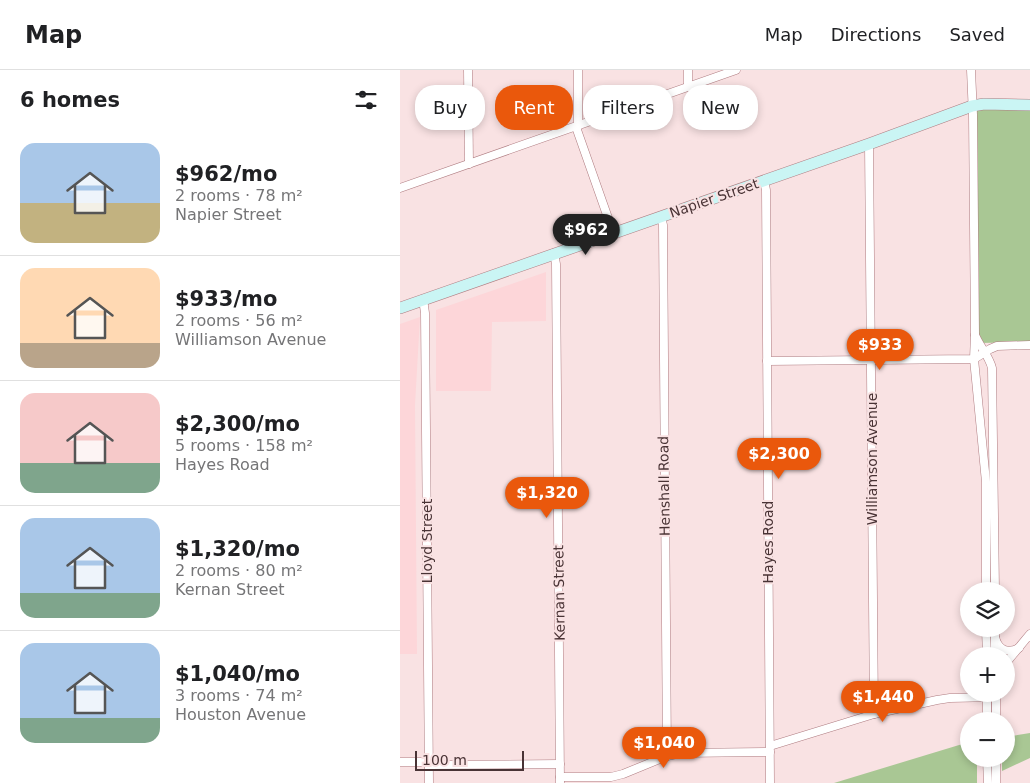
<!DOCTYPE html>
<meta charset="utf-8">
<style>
body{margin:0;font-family:"DejaVu Sans",sans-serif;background:#f2f2f2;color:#202124;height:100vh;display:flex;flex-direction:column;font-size:19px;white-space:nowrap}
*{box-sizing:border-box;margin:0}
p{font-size:16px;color:#757577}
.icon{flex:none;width:28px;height:28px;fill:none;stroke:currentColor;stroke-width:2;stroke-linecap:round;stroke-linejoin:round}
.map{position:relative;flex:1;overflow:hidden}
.sheet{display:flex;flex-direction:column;background:#fff;width:400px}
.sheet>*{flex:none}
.hud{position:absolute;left:15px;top:15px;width:475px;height:45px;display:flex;gap:10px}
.tools{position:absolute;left:560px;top:512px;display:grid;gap:10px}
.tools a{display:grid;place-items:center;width:55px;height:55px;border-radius:50%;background:#fff;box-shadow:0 2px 8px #0003;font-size:25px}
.scale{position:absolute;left:15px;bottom:12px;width:109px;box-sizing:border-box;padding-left:5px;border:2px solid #493335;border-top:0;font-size:14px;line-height:18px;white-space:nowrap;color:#493335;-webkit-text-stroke:4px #f9e2e3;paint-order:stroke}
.price{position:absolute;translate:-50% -42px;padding:0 11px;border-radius:18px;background:#ea580c;color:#fff;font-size:16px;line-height:32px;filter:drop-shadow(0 1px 2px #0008)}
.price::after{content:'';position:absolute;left:50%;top:30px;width:15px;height:11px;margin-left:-8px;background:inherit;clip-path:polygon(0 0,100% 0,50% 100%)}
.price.active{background:#222;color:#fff}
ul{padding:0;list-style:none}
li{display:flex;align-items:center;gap:15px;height:125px;padding:0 20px}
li+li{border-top:1px solid #e0e0e0}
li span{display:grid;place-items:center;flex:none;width:140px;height:100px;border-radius:15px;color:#555}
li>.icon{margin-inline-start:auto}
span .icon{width:60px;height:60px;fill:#fffc;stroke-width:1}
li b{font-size:21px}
h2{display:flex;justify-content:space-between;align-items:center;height:60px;padding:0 20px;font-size:21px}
.chip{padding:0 18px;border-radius:20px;background:#fff;box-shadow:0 2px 8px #0003;font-size:18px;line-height:45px}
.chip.active{background:#ea580c;color:#fff}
header{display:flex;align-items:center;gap:30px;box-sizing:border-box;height:70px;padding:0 25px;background:#fff;border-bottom:1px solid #e0e0e0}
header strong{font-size:24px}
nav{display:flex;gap:28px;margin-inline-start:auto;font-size:18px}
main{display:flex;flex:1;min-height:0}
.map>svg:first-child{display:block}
</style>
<header>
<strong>Map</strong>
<nav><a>Map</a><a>Directions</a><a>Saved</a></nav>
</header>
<main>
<section class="sheet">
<h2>6 homes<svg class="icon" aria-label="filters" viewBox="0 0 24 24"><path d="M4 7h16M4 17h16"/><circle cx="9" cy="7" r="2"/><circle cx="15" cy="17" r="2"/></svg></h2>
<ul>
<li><span style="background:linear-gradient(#a9c7e8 60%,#c2b280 0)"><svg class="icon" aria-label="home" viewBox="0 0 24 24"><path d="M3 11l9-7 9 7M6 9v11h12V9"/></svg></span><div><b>$962/mo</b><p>2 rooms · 78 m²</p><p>Napier Street</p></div></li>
<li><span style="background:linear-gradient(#ffd9b3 75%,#b9a48a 0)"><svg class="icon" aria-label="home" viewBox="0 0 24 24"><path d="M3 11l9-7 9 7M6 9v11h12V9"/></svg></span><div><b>$933/mo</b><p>2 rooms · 56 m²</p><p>Williamson Avenue</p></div></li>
<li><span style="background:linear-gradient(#f6c9c9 70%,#7fa58c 0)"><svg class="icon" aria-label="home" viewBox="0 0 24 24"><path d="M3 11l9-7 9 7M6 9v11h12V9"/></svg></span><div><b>$2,300/mo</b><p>5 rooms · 158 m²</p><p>Hayes Road</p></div></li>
<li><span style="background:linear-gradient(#a9c7e8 75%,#7fa58c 0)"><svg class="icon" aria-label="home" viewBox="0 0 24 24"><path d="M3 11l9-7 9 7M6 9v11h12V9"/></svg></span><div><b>$1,320/mo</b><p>2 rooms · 80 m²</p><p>Kernan Street</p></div></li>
<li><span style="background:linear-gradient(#a9c7e8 75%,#7fa58c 0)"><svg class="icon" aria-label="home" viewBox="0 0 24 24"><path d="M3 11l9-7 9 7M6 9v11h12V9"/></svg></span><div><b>$1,040/mo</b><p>3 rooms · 74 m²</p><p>Houston Avenue</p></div></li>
</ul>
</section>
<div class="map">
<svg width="630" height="713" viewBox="0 0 630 713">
<rect width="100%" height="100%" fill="#f9e2e3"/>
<g fill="#fdd6d9">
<path d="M146,202v49l-54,1 -1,69h-55v-81z"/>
<path d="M20,247l-5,88 2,249h-17v-330z"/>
</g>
<g fill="#a9c794">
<path d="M572,36l58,4v232l-51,1z"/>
<path d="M630,663v25l-28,13v-12h4v-22z"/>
<path d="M569,672v17h8v24h-143z"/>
</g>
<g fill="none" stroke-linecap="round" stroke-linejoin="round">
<defs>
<g id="street">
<path d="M68,0l1,94"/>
<path d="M178,0v56"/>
<path d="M288,0v17"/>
<path d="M571,0l2,45 2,219 -1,25 12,123v109"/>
<path d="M176,57l37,105"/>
<path d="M469,74l5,570"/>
<path d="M364,110l2,10 4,593"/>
<path d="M0,118l336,-118"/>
<path d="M261,147l2,8 4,531"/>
<path d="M154,183l2,11 4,519"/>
<path d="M23,229l2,14 4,470"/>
<path d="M575,265c5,12 14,21 17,33l3,223"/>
<path d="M367,291l207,-2 16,-10 7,-3 33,-1"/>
<path d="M586,559l1,27"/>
<path d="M595,559v27"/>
<path d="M595,567c3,13 12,17 24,11"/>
<path d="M606,593l24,-29"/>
<path d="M587,624v27"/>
<path d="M596,651v-27"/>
<path d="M370,676l104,-32 63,-14 13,-2 46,-1"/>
<path d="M587,689l1,24"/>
<path d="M596,689v24"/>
<path d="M0,692h29"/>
<path d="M29,695l131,-1"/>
<path d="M160,707h51l12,-3 44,-18 15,-3 88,-1"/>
</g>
<path id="secondary" d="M0,238l469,-164 103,-38 12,-2 46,1"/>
</defs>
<use href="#street" stroke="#af7c81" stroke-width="9"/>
<use href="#secondary" stroke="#af7c81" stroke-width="12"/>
<use href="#street" stroke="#fff" stroke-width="8"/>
<use href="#secondary" stroke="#caf5f4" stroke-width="11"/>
</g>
<g text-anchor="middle" stroke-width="4" stroke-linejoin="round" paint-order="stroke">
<g font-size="14" fill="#493335" stroke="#f9e2e3">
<text transform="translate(314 128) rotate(-19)" y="5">Napier Street</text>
<text transform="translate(472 389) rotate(-90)" y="5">Williamson Avenue</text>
<text transform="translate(264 416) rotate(-91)" y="5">Henshall Road</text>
<text transform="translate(27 471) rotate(-90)" y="5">Lloyd Street</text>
<text transform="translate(368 472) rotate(-90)" y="5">Hayes Road</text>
<text transform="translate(159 523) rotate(-91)" y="5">Kernan Street</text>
</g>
</g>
</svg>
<div class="tools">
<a><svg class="icon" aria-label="layers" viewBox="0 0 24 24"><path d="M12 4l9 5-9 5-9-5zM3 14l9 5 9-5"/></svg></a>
<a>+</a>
<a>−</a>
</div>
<div class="scale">100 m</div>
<b class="price active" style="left:186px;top:186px">$962</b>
<b class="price" style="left:480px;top:301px">$933</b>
<b class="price" style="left:379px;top:410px">$2,300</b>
<b class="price" style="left:147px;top:449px">$1,320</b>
<b class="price" style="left:483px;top:653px">$1,440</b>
<b class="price" style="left:264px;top:699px">$1,040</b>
<div class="hud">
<a class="chip">Buy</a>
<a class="chip active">Rent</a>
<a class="chip">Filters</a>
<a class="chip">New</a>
</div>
</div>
</main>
